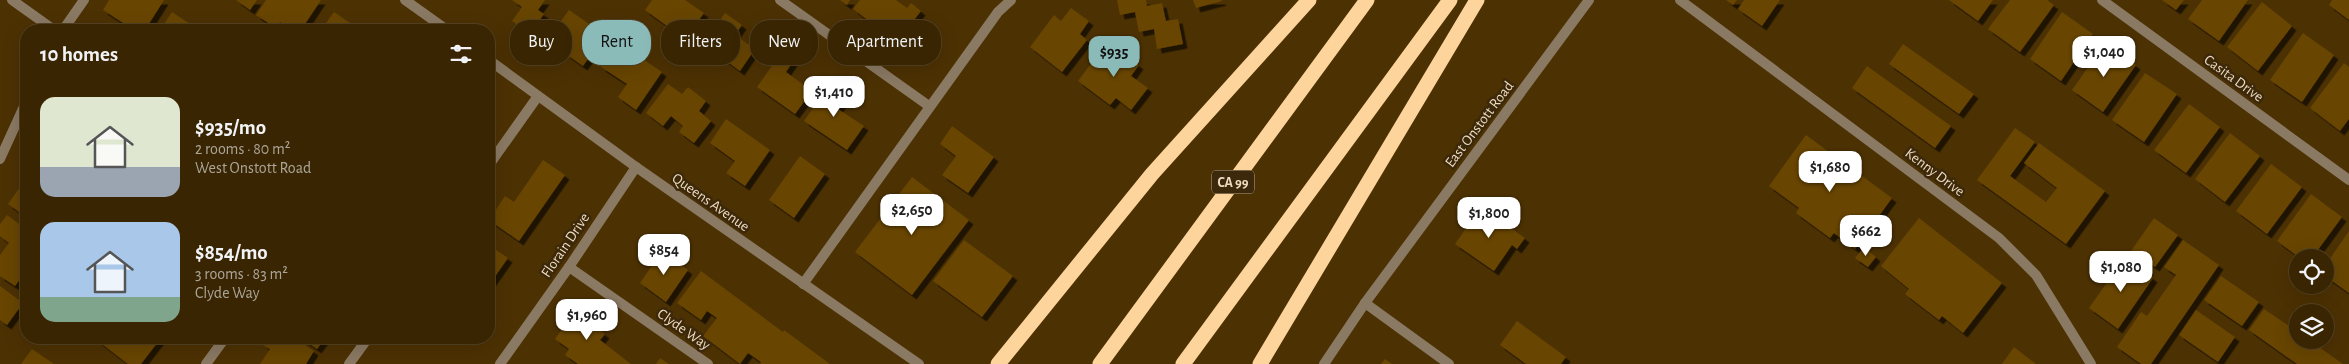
<!DOCTYPE html>
<meta charset="utf-8">
<style>
body{margin:0;font-family:"Alegreya Sans",sans-serif;background:#443111;color:#f1f3f6;height:100vh;display:flex;flex-direction:column;font-size:19px;white-space:nowrap}
*{box-sizing:border-box;margin:0}
p{font-size:16px;color:#aba599}
.icon{flex:none;width:28px;height:28px;fill:none;stroke:currentColor;stroke-width:2;stroke-linecap:round;stroke-linejoin:round}
.map{position:relative;flex:1;overflow:hidden}
.side{position:absolute;left:20px;top:24px;width:475px;height:320px;display:flex;flex-direction:column;background:#392502;border-radius:20px;box-shadow:0 5px 20px #0002,0 0 0 1px #534224}
.side>*{flex:none}
.top-card{position:absolute;left:510px;top:20px;width:475px;height:45px;display:flex;gap:10px}
.tools{position:absolute;left:2289px;top:249px;display:grid;gap:10px}
.tools a{display:grid;place-items:center;width:45px;height:45px;border-radius:50%;background:#392502;box-shadow:0 5px 20px #0002,0 0 0 1px #534224;font-size:25px}
.price{position:absolute;translate:-50% -42px;padding:0 11px;border-radius:10px;background:#fff;color:#222;font-size:16px;line-height:32px;filter:drop-shadow(0 1px 2px #0008)}
.price::after{content:'';position:absolute;left:50%;top:30px;width:15px;height:11px;margin-left:-8px;background:inherit;clip-path:polygon(0 0,100% 0,50% 100%)}
.price.active{background:#8bbbb9;color:#111}
ul{padding:0;list-style:none}
li{display:flex;align-items:center;gap:15px;height:125px;padding:0 20px}
li span{display:grid;place-items:center;flex:none;width:140px;height:100px;border-radius:15px;color:#555}
li>.icon{margin-inline-start:auto}
span .icon{width:60px;height:60px;fill:#fffc;stroke-width:1}
li b{font-size:21px}
h2{display:flex;justify-content:space-between;align-items:center;height:60px;padding:0 20px;font-size:21px}
.pill{padding:0 18px;border-radius:20px;background:#392502;box-shadow:0 5px 20px #0002,0 0 0 1px #534224;font-size:18px;line-height:45px}
.pill.active{background:#8bbbb9;color:#111}
.map>svg:first-child{display:block}
</style>
<div class="map">
<svg width="2349" height="364" viewBox="0 0 2349 364">
<defs>
<filter id="shadow"><feDropShadow dx="4.5" dy="4.5" stdDeviation="0" flood-color="#0009"/></filter>
</defs>
<rect width="100%" height="100%" fill="#4c3103"/>
<g fill="#684504" filter="url(#shadow)">
<path d="M109,0h55l-19,30h-11l-31,-20z"/>
<path d="M236,0h21l-7,10z"/>
<path d="M266,0h55l-20,30h-8l-13,-8 -4,6 -20,-13z"/>
<path d="M512,0h33l-7,10 6,4 -14,20 -18,-13 10,-14z"/>
<path d="M652,0h33l19,13 -19,26 -40,-29z"/>
<path d="M840,0h10l-3,5z"/>
<path d="M860,0h36l11,8 4,-5 10,8 -24,31 -44,-33z"/>
<path d="M1117,0h29l1,6 15,-3 4,18 12,-2 5,25 -26,5 -3,-20 -15,3 -4,-20 -15,3z"/>
<path d="M1193,0h28l1,1 -26,7z"/>
<path d="M1726,0h11l-4,5z"/>
<path d="M1744,0h36l-18,26 -24,-17z"/>
<path d="M1949,0h44l-15,21z"/>
<path d="M2010,0h37l7,5 -34,47 -32,-23z"/>
<path d="M2162,0h22l-8,10z"/>
<path d="M2202,0h46l-29,41 -31,-22z"/>
<path d="M2332,0h17v20l-20,-15z"/>
<path d="M2262,2l30,24 -34,45 -31,-24z"/>
<path d="M1071,8l18,13 -9,13 7,6 -25,32 -32,-25 24,-32 7,6z"/>
<path d="M569,10l36,25 -22,31 -17,-12 6,-8 -19,-14z"/>
<path d="M172,12l27,18h-39z"/>
<path d="M334,12l19,13 -3,4 2,1h-31z"/>
<path d="M2062,12l31,22 -32,47 -31,-22z"/>
<path d="M725,13l17,12 -7,10 20,14 -15,22 -37,-27z"/>
<path d="M2303,33l31,22 -32,47 -32,-22z"/>
<path d="M618,42l44,30 -26,38 -18,-13 9,-13 -26,-17z"/>
<path d="M1107,42l32,23 -8,11 17,12 -17,22 -15,-12 -6,7 -32,-24z"/>
<path d="M2105,43l31,22 -33,47 -31,-22z"/>
<path d="M1903,44l71,50 -15,20 -70,-50z"/>
<path d="M784,49l12,8 -10,15 26,19 -17,23 -38,-27z"/>
<path d="M2344,63l5,4v52l-9,12 -30,-23z"/>
<path d="M1867,66l84,60 -16,22 -83,-60z"/>
<path d="M2145,73l32,21 -33,48 -32,-22z"/>
<path d="M830,83l17,12 -9,14 26,17 -17,24 -43,-29z"/>
<path d="M668,84l14,10 6,-7 18,14 -7,10 12,10 -17,22 -15,-11 4,-6 -12,-10 -8,10 -17,-13z"/>
<path d="M2189,104l31,23 -34,46 -32,-23z"/>
<path d="M726,119l44,31 -25,36 -19,-13 9,-12 -25,-18z"/>
<path d="M952,126l42,31 -26,36 -26,-18 14,-19 -16,-12z"/>
<path d="M2015,128l20,14 -25,34 36,26 11,-14 -33,-25 15,-20 66,48 -39,53 -89,-64z"/>
<path d="M2230,133l30,23 -35,46 -30,-23z"/>
<path d="M1806,135l86,63 -37,51 -21,-16 -4,5 -34,-25 3,-5 -30,-22z"/>
<path d="M800,156l25,18 -31,44 -25,-18z"/>
<path d="M543,160l22,15 -46,66 -30,-21 16,-24 9,6z"/>
<path d="M2271,164l31,23 -35,47 -31,-23z"/>
<path d="M912,177l57,43 -57,75 -57,-43z"/>
<path d="M20,187l6,4v26l-18,-13z"/>
<path d="M2311,194l31,23 -30,41h-12l-23,-17z"/>
<path d="M1481,207l44,31 -8,11 -5,-4 -18,26 -39,-27z"/>
<path d="M7,215l19,14v42l-11,15 -15,-10v-21l9,-12 -9,-7v-12z"/>
<path d="M1919,218l83,65 -39,50 -21,-17 -3,4 -34,-26 4,-5 -28,-23z"/>
<path d="M2154,218l24,17 -23,32 -24,-16z"/>
<path d="M2349,231v62l-24,-17v-10z"/>
<path d="M964,240l49,36 -31,41 -49,-36z"/>
<path d="M2183,240l36,25 -68,99h-10l-24,-17 24,-35 6,4 29,-41 -12,-8z"/>
<path d="M489,245l19,13 -19,27z"/>
<path d="M1864,247l12,10 -8,10 -13,-9z"/>
<path d="M662,251l26,19 -22,32 -26,-19z"/>
<path d="M2125,257l28,21 -35,51 -29,-21z"/>
<path d="M701,271l82,61 1,-2 46,34h-70l1,-2 -13,-9 -8,11 -37,-28 14,-18 -10,-7 -6,9 -24,-17z"/>
<path d="M2221,276l38,26 -17,24 -38,-26z"/>
<path d="M0,286l23,17 -16,22 -7,-5z"/>
<path d="M579,305l17,12 -5,7 14,10 -5,6 31,24h-53l-13,-9 4,-6 -14,-10z"/>
<path d="M2264,309l34,23v8h11l34,24h-46l-48,-34z"/>
<path d="M2196,310l39,27 -17,25 -39,-27z"/>
<path d="M1517,321l49,36 -5,7h-35l-26,-19z"/>
<path d="M101,338h60l-20,26h-13l-30,-23z"/>
<path d="M268,338h27l19,13 -8,13h-46l10,-15 -7,-4z"/>
<path d="M301,338h24l-8,11z"/>
<path d="M2014,347l22,17h-34z"/>
<path d="M32,349l22,15h-33z"/>
<path d="M660,358l9,6h-13z"/>
<path d="M1385,359l7,5h-11z"/>
</g>
<g fill="none" stroke-linecap="round" stroke-linejoin="round">
<g stroke="#8a7963" stroke-width="10">
<path d="M12,0l42,30"/>
<path d="M780,0l149,106"/>
<path d="M1680,0l319,238 37,37 55,89"/>
<path d="M2102,0l247,180"/>
<path d="M63,30l21,-30"/>
<path d="M0,159l26,-57"/>
<path d="M489,165l49,-69"/>
<path d="M569,267l139,97"/>
<path d="M1365,303l84,61"/>
<path d="M206,364l19,-26"/>
<path d="M349,364l19,-26"/>
<path d="M500,364l69,-97 67,-100"/>
</g>
<g stroke="#8a7963" stroke-width="10">
<path d="M405,0l42,30"/>
<path d="M489,60l147,107 283,197"/>
<path d="M803,284l195,-272 13,-12"/>
<path d="M1324,364l41,-61 224,-303"/>
</g>
<g stroke="#fdd49b" stroke-width="15">
<path d="M998,364l154,-190 157,-174"/>
<path d="M1100,364l267,-364"/>
<path d="M1183,364l267,-364"/>
<path d="M1260,364l217,-364"/>
</g>
</g>
<g text-anchor="middle" stroke-width="5" stroke-linejoin="round" paint-order="stroke">
<rect fill="#3c290b" stroke="#b9a689" stroke-width="1" x="1212" y="170.5" width="42" height="23" rx="4"/>
<g font-size="14" font-weight="bold" fill="#efdbbf">
<text x="1233" y="187">CA 99</text>
</g>
<g font-size="15" fill="#efdbbf" stroke="#3c290b">
<text transform="translate(2234 78) rotate(36)" y="5">Casita Drive</text>
<text transform="translate(1479 124) rotate(-53)" y="5">East Onstott Road</text>
<text transform="translate(1935 172) rotate(37)" y="5">Kenny Drive</text>
<text transform="translate(711 202) rotate(35)" y="5">Queens Avenue</text>
<text transform="translate(565 245) rotate(-56)" y="5">Florain Drive</text>
<text transform="translate(684 329) rotate(35)" y="5">Clyde Way</text>
</g>
</g>
</svg>
<div class="tools">
<a><svg class="icon" aria-label="locate" viewBox="0 0 24 24"><circle cx="12" cy="12" r="6"/><path d="M12 2v4M12 18v4M2 12h4M18 12h4"/></svg></a>
<a><svg class="icon" aria-label="layers" viewBox="0 0 24 24"><path d="M12 4l9 5-9 5-9-5zM3 14l9 5 9-5"/></svg></a>
</div>
<b class="price active" style="left:1114px;top:78px">$935</b>
<b class="price" style="left:2104px;top:78px">$1,040</b>
<b class="price" style="left:834px;top:118px">$1,410</b>
<b class="price" style="left:1830px;top:193px">$1,680</b>
<b class="price" style="left:912px;top:236px">$2,650</b>
<b class="price" style="left:1489px;top:239px">$1,800</b>
<b class="price" style="left:1866px;top:257px">$662</b>
<b class="price" style="left:664px;top:276px">$854</b>
<b class="price" style="left:2121px;top:293px">$1,080</b>
<b class="price" style="left:587px;top:341px">$1,960</b>
<div class="top-card">
<a class="pill">Buy</a>
<a class="pill active">Rent</a>
<a class="pill">Filters</a>
<a class="pill">New</a>
<a class="pill">Apartment</a>
</div>
<section class="side">
<h2>10 homes<svg class="icon" aria-label="filters" viewBox="0 0 24 24"><path d="M4 7h16M4 17h16"/><circle cx="9" cy="7" r="2"/><circle cx="15" cy="17" r="2"/></svg></h2>
<ul>
<li><span style="background:linear-gradient(#dfe7d0 70%,#9aa5b1 0)"><svg class="icon" aria-label="home" viewBox="0 0 24 24"><path d="M3 11l9-7 9 7M6 9v11h12V9"/></svg></span><div><b>$935/mo</b><p>2 rooms · 80 m²</p><p>West Onstott Road</p></div></li>
<li><span style="background:linear-gradient(#a9c7e8 75%,#7fa58c 0)"><svg class="icon" aria-label="home" viewBox="0 0 24 24"><path d="M3 11l9-7 9 7M6 9v11h12V9"/></svg></span><div><b>$854/mo</b><p>3 rooms · 83 m²</p><p>Clyde Way</p></div></li>
</ul>
</section>
</div>
